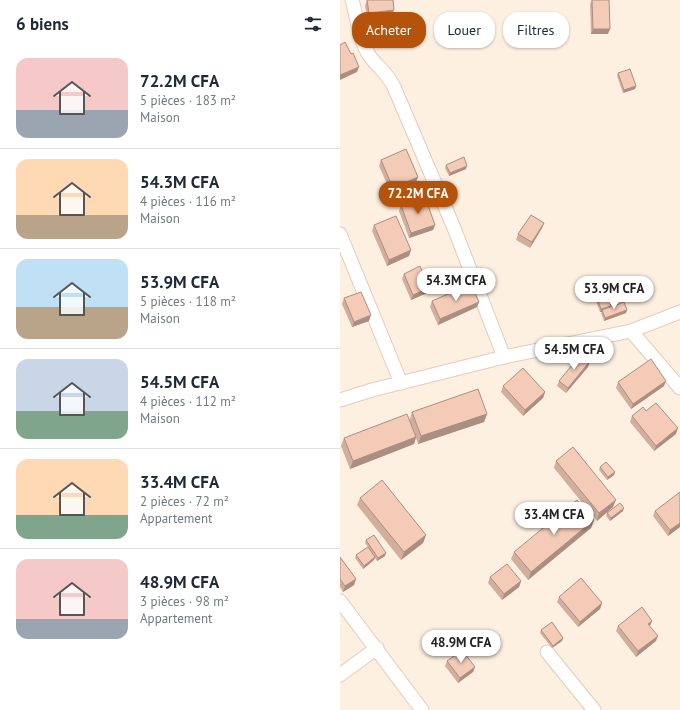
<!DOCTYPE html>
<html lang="fr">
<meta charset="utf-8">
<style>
body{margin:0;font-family:"PT Sans",sans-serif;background:#f2f2f3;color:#1f2937;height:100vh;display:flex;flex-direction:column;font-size:15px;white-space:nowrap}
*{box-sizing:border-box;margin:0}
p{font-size:13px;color:#747a83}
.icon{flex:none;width:22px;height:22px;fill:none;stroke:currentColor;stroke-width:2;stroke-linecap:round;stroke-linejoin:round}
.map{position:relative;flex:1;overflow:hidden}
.side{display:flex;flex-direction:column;background:#fff;width:340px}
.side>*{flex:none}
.banner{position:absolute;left:12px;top:12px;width:268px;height:36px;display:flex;gap:8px}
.price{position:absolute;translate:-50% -34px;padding:0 9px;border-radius:14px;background:#fff;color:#222;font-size:13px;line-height:26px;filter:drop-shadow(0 1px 2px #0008)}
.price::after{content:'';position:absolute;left:50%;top:24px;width:12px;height:9px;margin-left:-6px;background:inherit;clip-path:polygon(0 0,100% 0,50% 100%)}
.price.current{background:#b45309;color:#fff}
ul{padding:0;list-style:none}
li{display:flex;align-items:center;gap:12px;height:100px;padding:0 16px}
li+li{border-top:1px solid #e0e1e3}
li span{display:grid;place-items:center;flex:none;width:112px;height:80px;border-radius:12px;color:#555}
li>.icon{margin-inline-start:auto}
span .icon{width:48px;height:48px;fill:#fffc;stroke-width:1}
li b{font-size:17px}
h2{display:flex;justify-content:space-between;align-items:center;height:48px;padding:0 16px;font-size:17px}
.tag{padding:0 14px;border-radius:16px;background:#fff;box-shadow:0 1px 3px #0004;font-size:14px;line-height:36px}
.tag.current{background:#b45309;color:#fff}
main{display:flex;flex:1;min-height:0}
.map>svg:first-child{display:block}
</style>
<main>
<section class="side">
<h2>6 biens<svg class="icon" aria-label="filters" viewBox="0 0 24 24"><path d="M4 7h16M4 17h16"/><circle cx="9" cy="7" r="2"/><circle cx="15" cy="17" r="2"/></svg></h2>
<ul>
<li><span style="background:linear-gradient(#f6c9c9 65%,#9aa5b1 0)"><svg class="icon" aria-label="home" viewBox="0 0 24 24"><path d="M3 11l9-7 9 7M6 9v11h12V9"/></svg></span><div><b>72.2M CFA</b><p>5 pièces · 183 m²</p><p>Maison</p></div></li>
<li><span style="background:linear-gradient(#ffd9b3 70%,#b9a48a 0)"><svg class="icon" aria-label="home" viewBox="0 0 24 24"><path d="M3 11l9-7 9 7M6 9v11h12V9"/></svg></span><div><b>54.3M CFA</b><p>4 pièces · 116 m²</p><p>Maison</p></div></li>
<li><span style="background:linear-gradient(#bfe0f5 60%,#b9a48a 0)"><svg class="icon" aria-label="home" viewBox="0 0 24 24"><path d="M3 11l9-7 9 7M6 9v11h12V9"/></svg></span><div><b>53.9M CFA</b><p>5 pièces · 118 m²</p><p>Maison</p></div></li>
<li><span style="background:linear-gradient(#c9d6e8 65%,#7fa58c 0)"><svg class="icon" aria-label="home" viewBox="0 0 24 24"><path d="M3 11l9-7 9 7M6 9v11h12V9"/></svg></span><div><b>54.5M CFA</b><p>4 pièces · 112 m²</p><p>Maison</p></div></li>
<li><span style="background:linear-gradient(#ffd9b3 70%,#7fa58c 0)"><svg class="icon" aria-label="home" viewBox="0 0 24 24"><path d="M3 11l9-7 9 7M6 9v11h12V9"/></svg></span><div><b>33.4M CFA</b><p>2 pièces · 72 m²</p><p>Appartement</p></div></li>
<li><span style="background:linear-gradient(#f6c9c9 75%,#9aa5b1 0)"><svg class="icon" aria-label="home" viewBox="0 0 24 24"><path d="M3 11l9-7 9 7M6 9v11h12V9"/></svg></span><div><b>48.9M CFA</b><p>3 pièces · 98 m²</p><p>Appartement</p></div></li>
</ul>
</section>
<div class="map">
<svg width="340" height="710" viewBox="0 0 340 710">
<rect width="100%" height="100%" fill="#fdf0e1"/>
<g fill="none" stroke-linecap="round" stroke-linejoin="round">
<defs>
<g id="street">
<path d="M12,0c5,17 7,40 17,55 8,12 18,17 25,32l60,141 50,129"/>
<path d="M0,234l61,149"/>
<path d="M291,331l49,57"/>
<path d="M0,400l32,-10 132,-33 127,-26 49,-19"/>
<path d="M0,601l82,109"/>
<path d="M207,652l47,58"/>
<path d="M0,675l37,-27"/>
</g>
</defs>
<use href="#street" stroke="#e2ccbd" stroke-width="15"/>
<use href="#street" stroke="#fff" stroke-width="13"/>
</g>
<g fill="#d2af9d">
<path d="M27,0l25,15 -25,3 -2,-12z"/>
<path d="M252,0h17l-1,34h-17l-1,-30z"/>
<path d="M55,26l8,11 -1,3h-8v-11z"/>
<path d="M278,73l18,13 -1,3 -12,4 -6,-17z"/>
<path d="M41,160l37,17 -2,5 -25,11 -12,-27z"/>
<path d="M106,165l20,4 -17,7 -4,-8z"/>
<path d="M61,205l34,20 -2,5 -24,8 -10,-27z"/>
<path d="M204,223l-2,5 -12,20 -14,-8 2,-6z"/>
<path d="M34,225l37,25 -2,6 -22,10 -15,-35z"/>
<path d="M64,274l25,14 -2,5 -16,7 -9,-21z"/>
<path d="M255,293l16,13v1l16,3 -1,3 -22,8 -3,-8 1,-1h-2l-6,-16z"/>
<path d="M4,298l25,23 -17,6 -10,-23z"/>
<path d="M92,301l47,1 -2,5 -39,18 -8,-18z"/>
<path d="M250,361l-2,6 -22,26 -9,-7 2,-5z"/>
<path d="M278,382l46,4 -33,23 -15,-21z"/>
<path d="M163,386l42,6 -2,6 -20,18 -22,-24z"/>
<path d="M306,411l30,23 -22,17 -24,-29 2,-6z"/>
<path d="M72,412l75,2 -3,8 -66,22 -2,-6 -2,6 -64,25 -9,-23 3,-8 66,-19z"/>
<path d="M216,461l57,46 -16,14 -43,-53z"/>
<path d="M260,467l15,5 -1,3 -7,5 -8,-10z"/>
<path d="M20,498l66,37 -3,8 -22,17 -44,-55z"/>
<path d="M283,511l-13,10 -4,-5 1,-3z"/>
<path d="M315,511l25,16 -12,9 -15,-20z"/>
<path d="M254,520l-3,8 -63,52 -17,-21 3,-7z"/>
<path d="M26,540l19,16 -8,5 -2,-3 -1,2 -11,9 -8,-11 1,-3 12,-8 -3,-4z"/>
<path d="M0,557l16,22 -2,6 -11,7 -3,-5z"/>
<path d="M150,577l31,4 -2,6 -17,13 -14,-17z"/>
<path d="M219,597l43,6 -2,6 -22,18 -21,-25z"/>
<path d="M278,626l32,1 6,14 -20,16 -20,-26z"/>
<path d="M201,630l22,8 -1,3 -10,7 -12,-15z"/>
<path d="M107,661l28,6 -2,5 -15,11 -13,-17z"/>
</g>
<g fill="#ab8e80">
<path d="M54,10l-2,5 -25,3 2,-5z"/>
<path d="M253,29h17l-2,5h-17z"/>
<path d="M55,37h8l-1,3h-8z"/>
<path d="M19,67l-2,5 -17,8v-5z"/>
<path d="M296,86l-1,3 -12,4 1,-3z"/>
<path d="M127,166l-1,3 -17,7 1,-3z"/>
<path d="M78,177l-2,5 -25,11 2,-5z"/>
<path d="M204,223l-2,5 -12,20 2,-6z"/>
<path d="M95,225l-2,5 -24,8 2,-5z"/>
<path d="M71,250l-2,6 -22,10 2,-6z"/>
<path d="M89,288l-2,5 -16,7 2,-5z"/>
<path d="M139,302l-2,5 -39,18 2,-6z"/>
<path d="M271,306l-1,3 -8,1v2h-2l1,-3z"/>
<path d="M287,310l-1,3 -22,8 1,-3z"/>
<path d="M31,315l-2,6 -17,6 2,-5z"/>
<path d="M250,361l-2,6 -22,26 2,-5z"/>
<path d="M326,381l-2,5 -33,23 2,-5z"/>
<path d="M205,392l-2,6 -20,18 2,-6z"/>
<path d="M147,414l-3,8 -66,22 3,-8z"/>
<path d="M338,428l-2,6 -22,17 2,-5z"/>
<path d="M76,437l-2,7 -64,25 3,-8z"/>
<path d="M275,472l-1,3 -7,5 1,-3z"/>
<path d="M276,500l-3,7 -16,14 2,-8z"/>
<path d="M284,508l-1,3 -13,10 1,-3z"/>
<path d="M254,520l-3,8 -63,52 3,-8z"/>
<path d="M340,523v4l-12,9 2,-6z"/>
<path d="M86,535l-3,8 -22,17 3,-8z"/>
<path d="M46,553l-1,3 -8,5 1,-3z"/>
<path d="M35,557l-1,3 -11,9 1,-3z"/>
<path d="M16,579l-2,6 -11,7 2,-6z"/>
<path d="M181,581l-2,6 -17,13 2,-6z"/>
<path d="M262,603l-2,6 -22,18 2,-5z"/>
<path d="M312,621l-2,5 -2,-2z"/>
<path d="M318,636l-2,5 -20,16 2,-6z"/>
<path d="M223,638l-1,3 -10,7 1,-2z"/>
<path d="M135,667l-2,5 -15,11 2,-5z"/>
</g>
<g fill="#f4cbb7" stroke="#ab8e80">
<path d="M27,0h26l1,10 -25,3z"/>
<path d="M252,0h17l1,29h-17z"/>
<path d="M62,25l1,12h-8v-11z"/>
<path d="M5,42l6,12 2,-1 6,14 -19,8v-30z"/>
<path d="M290,69l6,17 -12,4 -6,-17z"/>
<path d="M66,149l12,28 -25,11 -12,-28z"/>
<path d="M124,157l3,9 -17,7 -4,-8z"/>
<path d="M85,197l10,28 -24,8 -10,-28z"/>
<path d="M191,215l13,8 -12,19 -14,-8z"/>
<path d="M56,216l15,34 -22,10 -15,-35z"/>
<path d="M80,266l9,22 -16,7 -9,-21z"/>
<path d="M131,284l8,18 -39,17 -8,-18z"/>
<path d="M266,289l5,17 -10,3 -6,-16z"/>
<path d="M21,292l10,23 -17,7 -10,-24z"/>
<path d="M284,302l3,8 -22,8 -3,-8z"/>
<path d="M241,354l9,7 -22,27 -9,-7z"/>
<path d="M311,359l15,22 -33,23 -15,-22z"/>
<path d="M183,368l22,24 -20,18 -22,-24z"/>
<path d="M138,389l9,25 -66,22 -9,-24z"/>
<path d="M316,403l22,25 -22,18 -24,-30 11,-9 3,4z"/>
<path d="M67,414l9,23 -63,24 -9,-23z"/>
<path d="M233,447l43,53 -17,13 -43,-52z"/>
<path d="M266,462l9,10 -7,5 -8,-10z"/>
<path d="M42,480l44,55 -22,17 -44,-54z"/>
<path d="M340,492v31l-10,7 -15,-19z"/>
<path d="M237,500l17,20 -63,52 -17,-20z"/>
<path d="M280,503l4,5 -13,10 -4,-5z"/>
<path d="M34,535l12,18 -8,5 -12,-18z"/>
<path d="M28,547l7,10 -11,9 -8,-11z"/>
<path d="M0,557l16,22 -11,7 -5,-7z"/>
<path d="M167,564l14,17 -17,13 -14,-17z"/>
<path d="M241,578l21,25 -22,19 -21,-25z"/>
<path d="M302,607l10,14 -4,3 10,12 -20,15 -20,-25z"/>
<path d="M212,622l11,16 -10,8 -12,-16z"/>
<path d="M122,650l13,17 -15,11 -13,-17z"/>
</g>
</svg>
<b class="price current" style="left:78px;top:215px">72.2M CFA</b>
<b class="price" style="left:116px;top:302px">54.3M CFA</b>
<b class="price" style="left:274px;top:310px">53.9M CFA</b>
<b class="price" style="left:234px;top:371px">54.5M CFA</b>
<b class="price" style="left:214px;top:536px">33.4M CFA</b>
<b class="price" style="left:121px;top:664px">48.9M CFA</b>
<div class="banner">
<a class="tag current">Acheter</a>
<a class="tag">Louer</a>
<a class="tag">Filtres</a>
</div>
</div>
</main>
